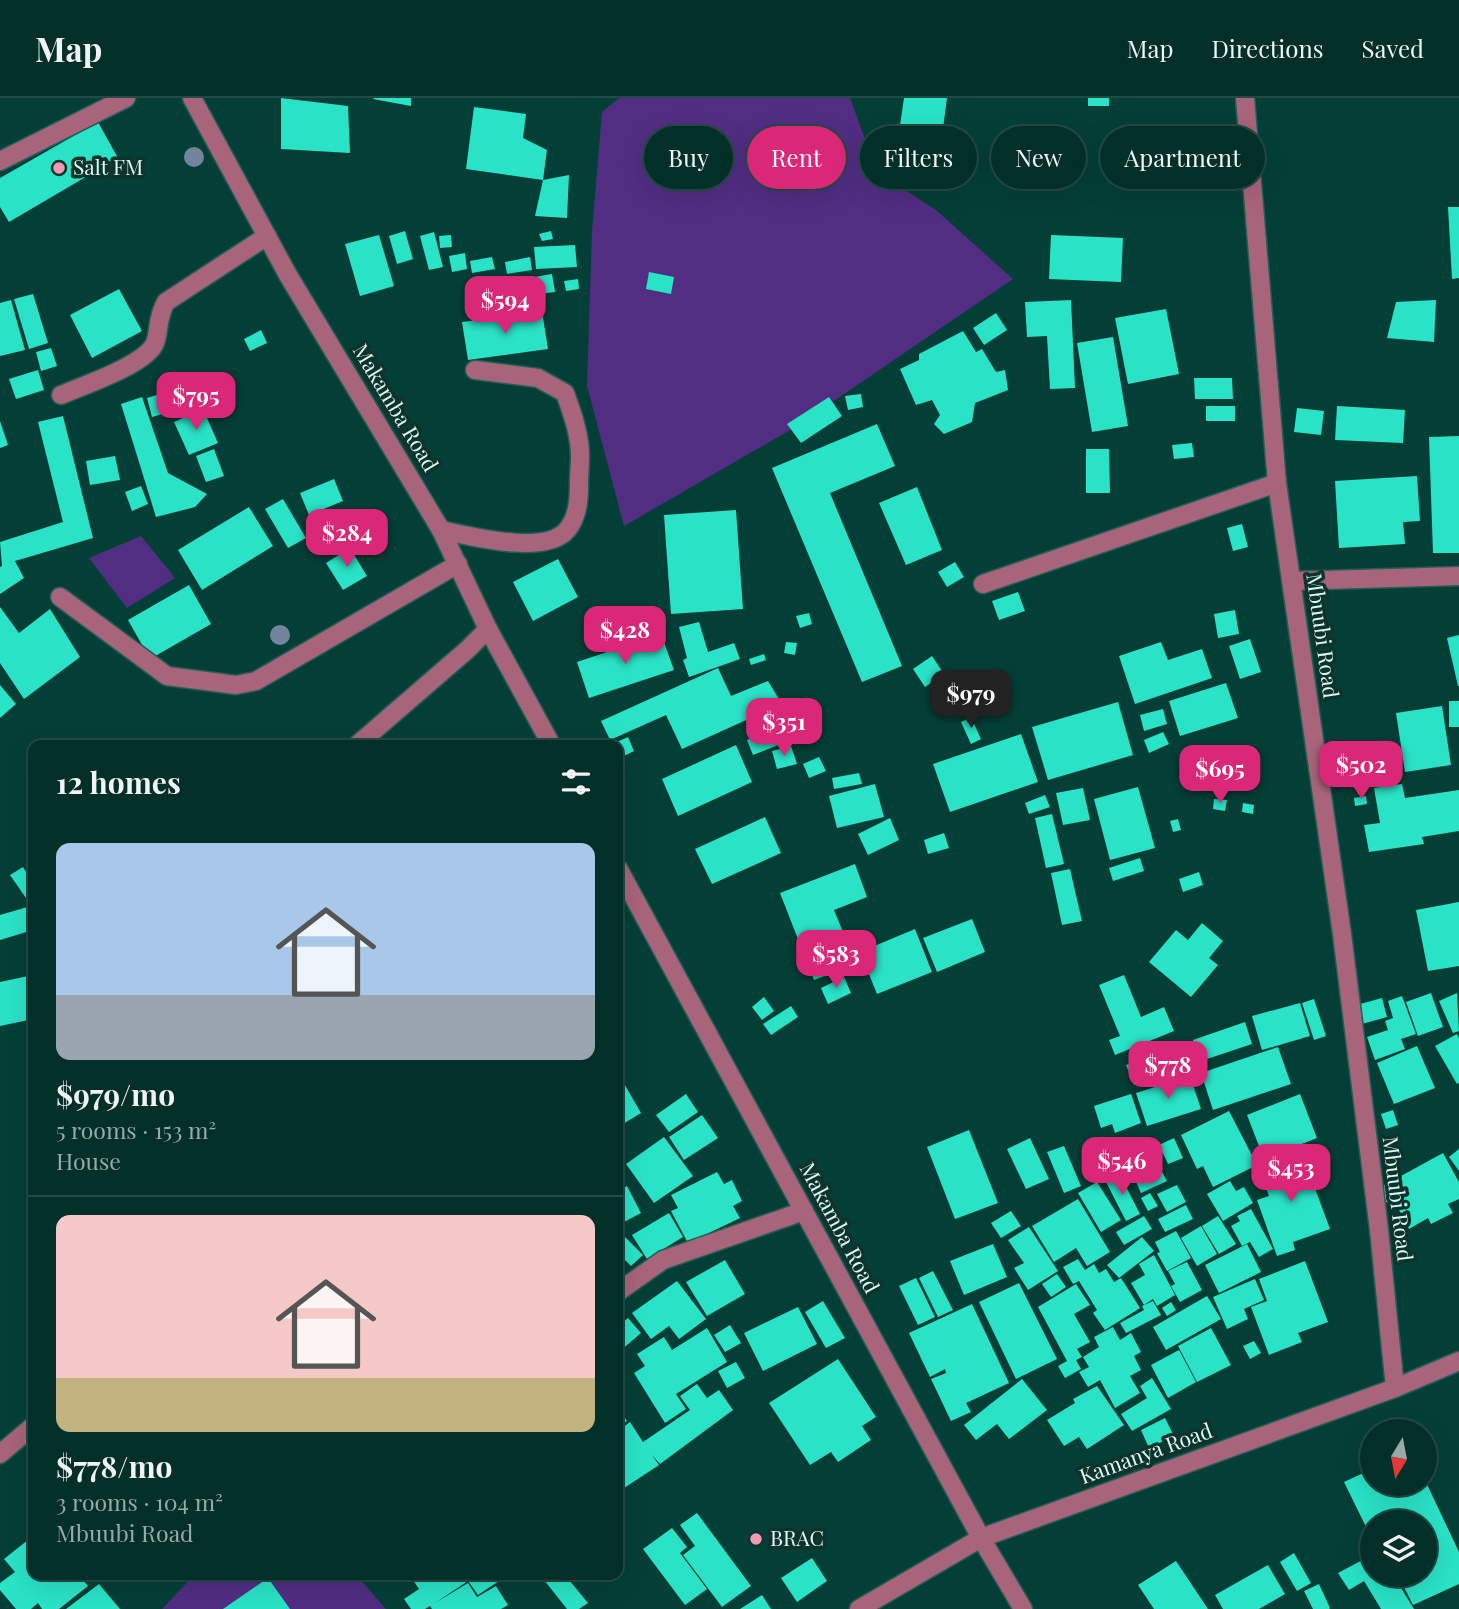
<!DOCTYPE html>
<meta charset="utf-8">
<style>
body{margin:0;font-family:"Playfair Display",serif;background:#0d3731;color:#f1f3f6;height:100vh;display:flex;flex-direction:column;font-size:26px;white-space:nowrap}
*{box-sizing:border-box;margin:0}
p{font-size:23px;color:#97a9a8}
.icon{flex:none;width:38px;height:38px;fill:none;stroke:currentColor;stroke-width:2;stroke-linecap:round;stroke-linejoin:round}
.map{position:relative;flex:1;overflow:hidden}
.drawer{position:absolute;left:28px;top:642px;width:595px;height:840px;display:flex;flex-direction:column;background:#032f29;border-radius:14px;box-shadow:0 7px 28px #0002,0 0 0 2px #244a46}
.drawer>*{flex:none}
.top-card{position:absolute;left:644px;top:28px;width:665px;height:63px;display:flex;gap:14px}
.needle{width:46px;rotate:190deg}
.controls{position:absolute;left:1360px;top:1321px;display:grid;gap:14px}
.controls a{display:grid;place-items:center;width:77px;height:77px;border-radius:50%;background:#032f29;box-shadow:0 7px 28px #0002,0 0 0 2px #244a46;font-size:35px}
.price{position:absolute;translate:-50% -60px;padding:0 16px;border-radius:14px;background:#db2777;color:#fff;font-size:23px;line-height:46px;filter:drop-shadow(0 2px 4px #0008)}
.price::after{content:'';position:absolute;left:50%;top:42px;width:21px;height:16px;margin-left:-10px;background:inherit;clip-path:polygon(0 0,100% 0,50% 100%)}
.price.on{background:#222;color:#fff}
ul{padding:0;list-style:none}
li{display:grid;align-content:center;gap:14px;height:371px;padding:0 28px}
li+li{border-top:2px solid #244a46}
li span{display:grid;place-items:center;height:217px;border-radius:14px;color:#555}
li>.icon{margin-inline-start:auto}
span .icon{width:126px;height:126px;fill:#fffc;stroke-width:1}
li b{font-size:30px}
h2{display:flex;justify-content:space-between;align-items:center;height:84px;padding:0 28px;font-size:30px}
.chip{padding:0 24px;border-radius:32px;background:#032f29;box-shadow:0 7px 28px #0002,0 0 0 2px #244a46;font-size:24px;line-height:63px}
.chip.on{background:#db2777;color:#fff}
header{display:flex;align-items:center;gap:42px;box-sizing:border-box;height:98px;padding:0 35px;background:#032f29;border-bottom:2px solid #244a46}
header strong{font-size:33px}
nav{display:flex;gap:38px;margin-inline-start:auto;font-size:24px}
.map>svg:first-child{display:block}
</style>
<header>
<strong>Map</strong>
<nav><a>Map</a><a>Directions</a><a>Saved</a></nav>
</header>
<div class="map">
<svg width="1459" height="1511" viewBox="0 0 1459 1511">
<rect width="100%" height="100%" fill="#043f37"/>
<g fill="#512e82">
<path d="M619,0h231l27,74 59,38 77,69 -216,147 -173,100 -37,-140 5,-155 10,-119z"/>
<path d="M141,438l34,42 -48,30 -38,-50z"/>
<path d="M194,1477h95l5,5 21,-2 1,-3h40l30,34h-224z"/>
</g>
<g fill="#2ae3c7">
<path d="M281,0l67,8 2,47 -69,-4z"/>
<path d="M374,0h37v8l-38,-7z"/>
<path d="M904,0h43l-7,54 -43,-6z"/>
<rect x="1088" y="0" width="21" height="8"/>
<path d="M474,9l52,7 -3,24 24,12 -4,30 -77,-11z"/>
<path d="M98,24l20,36 -109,64 -9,-15v-29z"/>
<path d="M1165,29l1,37 -34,2 -2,-38z"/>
<path d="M569,77l-2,43 -32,-2 8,-36z"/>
<path d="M1448,109h11v71l-7,1z"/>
<path d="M405,133l8,28 -16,5 -8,-28z"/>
<path d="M551,133l2,8 -11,2 -3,-7z"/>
<path d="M434,134l9,35 -14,3 -9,-34z"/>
<path d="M379,137l15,51 -34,10 -15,-52z"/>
<path d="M451,137l1,12 -12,1 -1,-12z"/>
<path d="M1051,137l72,3 -2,44 -72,-3z"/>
<path d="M575,147l2,22 -41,2 -2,-22z"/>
<path d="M465,155l2,16 -15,3 -3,-16z"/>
<path d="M492,159l3,12 -23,4 -2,-12z"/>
<path d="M530,159l2,13 -25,4 -2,-12z"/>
<path d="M649,174l25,5 -3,17 -25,-5z"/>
<path d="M552,176l3,18 -16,2 -4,-17z"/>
<path d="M578,181l1,10 -13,2 -2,-10z"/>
<path d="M119,191l23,42 -50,27 -22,-43z"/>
<path d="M514,191l2,11 -48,9 -3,-10z"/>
<path d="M33,196l15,49 -19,6 -15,-50z"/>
<path d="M11,202l14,50 -25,6v-53z"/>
<path d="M1071,202l4,88 -25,1 -3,-53 -20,1 -2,-35z"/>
<path d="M1436,202l-2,42 -47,-4 9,-36z"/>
<path d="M1166,211l13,65 -51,10 -13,-66z"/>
<path d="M542,213l6,38 -80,11 -6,-38z"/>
<path d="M996,215l11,17 -23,15 -11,-17z"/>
<path d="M261,232l6,13 -17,8 -6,-12z"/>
<path d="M963,233l13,21 6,-3 14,23 9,-2 3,20 -33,13 -3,19 -28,12 -10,-10 6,-9 -8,-15 -16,5 -16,-36 19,-9v-6z"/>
<path d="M1113,239l15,89 -36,6 -15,-89z"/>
<path d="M51,250l6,18 -16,5 -5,-19z"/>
<path d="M38,272l6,20 -28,9 -7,-20z"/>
<path d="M1194,280h38l1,21h-38z"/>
<path d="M189,287l5,20 -42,12 -5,-19z"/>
<path d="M861,296l2,13 -15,3 -3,-14z"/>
<path d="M142,299l26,76 39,21 -12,13 -39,10 -35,-113z"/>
<path d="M829,299l13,19 -41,27 -14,-19z"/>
<rect x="1206" y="308" width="29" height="15"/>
<path d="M1337,308l68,4 -2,33 -68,-3z"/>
<path d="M1297,310l27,3 -3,24 -27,-3z"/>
<path d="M203,311l15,34 -29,12 -15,-33z"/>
<path d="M63,318l30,122 -78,23 9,17 -24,16v-27l2,-1 -2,-24 63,-20 -25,-100z"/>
<path d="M0,323l8,24 -8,3z"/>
<path d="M877,326l18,42 -65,27 72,173 -40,16 -90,-214z"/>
<path d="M1459,338v117h-26l-4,-116z"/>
<path d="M1192,345l2,14 -20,2 -2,-14z"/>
<path d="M214,351l10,27 -18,6 -10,-26z"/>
<path d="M1086,351h23l1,44h-24z"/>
<path d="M115,358l5,24 -30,5 -4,-24z"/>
<path d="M1417,378l3,45 -17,1 2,22 -66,4 -4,-67z"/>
<path d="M334,381l9,22 -34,14 -9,-22z"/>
<path d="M141,388l7,18 -16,7 -7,-19z"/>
<path d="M917,389l25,63 -36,15 -27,-62z"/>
<path d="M283,401l23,39 -18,10 -23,-39z"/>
<path d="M249,409l24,39 -71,44 -24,-40z"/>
<path d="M736,412l7,99 -72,5 -7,-99z"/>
<path d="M1242,426l6,23 -15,4 -6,-23z"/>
<path d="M350,450l17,28 -24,14 -17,-27z"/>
<path d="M558,461l20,38 -45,24 -20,-39z"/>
<path d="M955,464l9,15 -17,10 -9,-15z"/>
<path d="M189,487l22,39 -61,35 -22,-39z"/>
<path d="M1018,494l7,19 -26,9 -7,-19z"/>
<path d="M0,509l19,26 31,-24 30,48 -56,42 -24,-36z"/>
<path d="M1235,512l4,24 -21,4 -4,-24z"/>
<path d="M809,515l3,11 -12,4 -4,-12z"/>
<path d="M699,524l9,30 26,-9 6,16 -51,18 -6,-17 4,-2 -8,-31z"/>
<path d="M661,536l13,36 -85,28 -12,-36z"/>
<path d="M1459,537v51h-1l-11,-48z"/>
<path d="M1250,541l11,33 -21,7 -11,-33z"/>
<path d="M786,544l11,1 -2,12 -11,-2z"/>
<path d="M1161,544l7,18 34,-11 10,29 -77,26 -16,-48z"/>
<path d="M764,556l2,6 -15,5 -2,-6z"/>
<path d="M932,558l12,18 -19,13 -12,-18z"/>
<path d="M718,570l13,28 37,-15 14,23 -100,45 -16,-34 -56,25 -9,-19z"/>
<path d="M1226,585l12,35 -58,18 -11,-35z"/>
<path d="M0,587l16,19 -16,14z"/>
<rect x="1449" y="603" width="10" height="26"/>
<path d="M1118,604l15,53 -85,25 -16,-53z"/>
<path d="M1442,608l9,59 -46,7 -9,-59z"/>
<path d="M1163,611l4,15 -23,7 -4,-16z"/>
<path d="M971,619l10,22 -10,5 -10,-22z"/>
<path d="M794,623l7,15 -48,19 -6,-15z"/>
<path d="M1163,634l6,12 -20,9 -5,-13z"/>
<path d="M1021,636l17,48 -88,30 -17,-48z"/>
<path d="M628,639l6,14 -10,5 -7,-14z"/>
<path d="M736,647l16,37 -74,34 -16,-37z"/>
<path d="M791,648l6,18 -20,5 -5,-18z"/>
<path d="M819,659l7,14 -17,7 -6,-14z"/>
<path d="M859,675l3,11 -28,5 -2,-11z"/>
<path d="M875,686l9,33 -47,11 -8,-32z"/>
<path d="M1402,686l3,14 54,-8v41l-37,6 2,7 -55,8 -5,-27 16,-2 -6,-35z"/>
<path d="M1138,689l17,61 -45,12 -16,-61z"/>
<path d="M1083,690l7,32 -27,5 -7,-32z"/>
<path d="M1045,697l5,12 -21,7 -4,-11z"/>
<path d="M1366,698l1,8 -12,2 -1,-8z"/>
<path d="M1214,701l13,1 -2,11 -12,-2z"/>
<path d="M1243,705l11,2 -1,9 -11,-2z"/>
<path d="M1052,716l12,50 -18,4 -11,-50z"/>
<path d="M765,719l16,36 -69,31 -17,-35z"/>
<path d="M890,720l9,22 -31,15 -10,-21z"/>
<path d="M1178,721l3,11 -8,2 -3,-11z"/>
<path d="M944,735l5,15 -21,6 -4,-14z"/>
<path d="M1140,760l4,13 -31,10 -4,-13z"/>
<path d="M855,766l12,33 -33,13 22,54 -42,16 -34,-87z"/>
<path d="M23,769l10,16v15l-5,3 -18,-26z"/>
<path d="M1070,771l12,52 -20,4 -11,-52z"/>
<path d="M1199,774l4,13 -20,7 -4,-13z"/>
<path d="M1459,804v64l-31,5 -12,-61z"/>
<path d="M31,808l2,24 -33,10v-25z"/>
<path d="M972,821l13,33 -48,20 -14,-34z"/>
<path d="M1202,825l21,18 -14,17 9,7 -27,32 -42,-35 27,-32 12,10z"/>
<path d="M915,831l17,43 -55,22 -17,-42z"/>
<path d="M33,877v44l-33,7v-44z"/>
<path d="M1124,877l17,42 23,-10 10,24 -59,24 -6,-15 11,-4 -21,-51z"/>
<path d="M844,879l7,16 -23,11 -7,-16z"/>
<path d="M1431,895l12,34 -25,9 -12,-34z"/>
<path d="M1457,895l2,38 -6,2 -14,-32z"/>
<path d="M1402,898l14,38 -15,5 4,10 -30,11 -8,-23 21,-7 -3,-9 8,-3 -5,-17z"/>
<path d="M764,899l10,14 -12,9 -10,-13z"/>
<path d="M1382,900l5,19 -29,8 -5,-19z"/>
<path d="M1314,901l12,37 -12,4 -12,-37z"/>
<path d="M1300,905l10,33 -48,14 -10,-34z"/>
<path d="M791,908l7,11 -27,18 -8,-11z"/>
<path d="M1245,924l7,22 -51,17 -8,-21z"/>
<path d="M1457,936l2,4v45l-2,1 -22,-38z"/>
<path d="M1417,948l18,42 -41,16 -17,-41z"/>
<path d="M1175,949l7,20 -48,18 -8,-20z"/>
<path d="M1278,949l13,37 -78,26 -12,-37z"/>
<path d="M618,975l23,40 -23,14z"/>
<path d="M1190,978l11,33 -54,17 -11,-33z"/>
<path d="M686,996l12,18 -29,20 -13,-17z"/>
<path d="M1131,996l10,29 -26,10 -3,-9 -11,4 -7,-22z"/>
<path d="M1300,996l17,44 -53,21 -17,-44z"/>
<path d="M1393,1012l5,15 -12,4 -5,-15z"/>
<path d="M1229,1013l28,54 -44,22 -10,-21 -6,3 -16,-34z"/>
<path d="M702,1017l16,23 -34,22 -15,-23z"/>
<path d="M969,1032l29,73 -43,16 -28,-72z"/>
<path d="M664,1039l29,39 -39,27 -28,-39z"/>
<path d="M1030,1040l19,41 -23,10 -19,-40z"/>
<path d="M1174,1040l9,20 -15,6 -9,-19z"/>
<path d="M1151,1041l7,22 -23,7 -7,-22z"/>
<path d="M1064,1048l17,40 -17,7 -17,-41z"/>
<path d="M1459,1051v22l-10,-14z"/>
<path d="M1302,1055l28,76 -37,13 2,8 -18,6 -20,-56 12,-4 -10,-29z"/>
<path d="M1443,1055l16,29v17l-11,5 5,9 -22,11 -3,-6 -19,11 -11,-21 -6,4 -13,-24z"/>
<path d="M1159,1068l8,15 -26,12 -8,-18z"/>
<path d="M717,1074l7,12 8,-4 10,21 -9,5 7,12 -52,25 -17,-32 7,-3 -7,-13z"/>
<path d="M1119,1075l21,41 -14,7 -21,-41z"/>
<path d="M1230,1083l6,10 8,-4 9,16 -30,18 -16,-27z"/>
<path d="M1097,1084l24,38 -20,12 -23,-39z"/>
<path d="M1177,1087l9,17 -19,10 -10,-18z"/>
<path d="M627,1088l14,27 -17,9 -6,-11v-20z"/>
<path d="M1150,1095l8,13 -10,5 -7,-13z"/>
<path d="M1078,1101l32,53 -23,14 -11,-18 -22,14 -22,-36z"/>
<path d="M1186,1107l7,14 -28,13 -7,-13z"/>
<path d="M1251,1111l22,40 -14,8 -9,-15 -8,4 -11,-20 9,-5 -3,-5z"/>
<path d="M1011,1113l10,15 -20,12 -10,-15z"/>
<path d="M669,1115l14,24 -36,22 -15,-24z"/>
<path d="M1144,1118l8,13 -28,16 -8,-13z"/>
<path d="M1218,1118l18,28 -17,10 -17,-28z"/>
<path d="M1201,1128l16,28 -20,12 -16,-28z"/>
<path d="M1029,1129l29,44 -30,19 -14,-22 10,-5 -16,-23z"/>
<path d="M1176,1133l15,27 -24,13 -10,-18 3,-1 -5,-10z"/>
<path d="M625,1139l18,18 -12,11 -13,-13v-9z"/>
<path d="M1142,1139l12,14 -35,27 -12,-13z"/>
<path d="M993,1146l14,33 -43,18 -14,-34z"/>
<path d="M1247,1146l14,28 -42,21 -14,-28z"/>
<path d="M1154,1157l21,40 -18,11 -4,-7 -9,6 -13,-22 14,-8 -6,-11z"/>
<path d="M1078,1161l7,11 9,-6 5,9 7,-4 8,13 7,-4 19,30 -35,22 -12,-17 4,-3 -18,-29 -6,3 -10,-17z"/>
<path d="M725,1162l20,34 -38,22 -21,-34z"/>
<path d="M1305,1163l23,61 -30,11 4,9 -33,13 -18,-48 16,-6 -8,-22z"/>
<path d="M1187,1164l15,28 -22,12 -9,-16 4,-2 -7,-13z"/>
<path d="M933,1173l20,39 -15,7 -19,-39z"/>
<path d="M1057,1176l9,13 -15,10 -9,-13z"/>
<path d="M916,1180l19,39 -17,8 -19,-39z"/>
<path d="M1255,1181l9,21 -20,9 4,10 -21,10 -14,-32z"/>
<path d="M677,1183l29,38 -27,20 -10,-13 -18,13 -19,-26z"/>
<path d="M1019,1185l38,76 -41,20 -37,-77z"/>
<path d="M1076,1186l14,21 -16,9 16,28 -13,7 5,8 -6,3 5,9 -16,9 -7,-12 9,-5 -29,-54z"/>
<path d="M1207,1198l14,23 -55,31 -13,-23z"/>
<path d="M823,1203l22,37 -19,10 -21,-36z"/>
<path d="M1153,1203l8,14 -35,18 -6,-10 24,-13 -2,-4z"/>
<path d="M1171,1204l5,8 -9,6 -5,-8z"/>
<path d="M972,1206l37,79 -43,20 5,9 -20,9 -20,-42 15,-6 -1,-4 -15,8 -21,-44z"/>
<path d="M798,1209l19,37 -54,27 -19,-38z"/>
<path d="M628,1220l13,15 -22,19 -1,-26z"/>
<path d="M730,1227l11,18 -16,9 -11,-17z"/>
<path d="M1113,1229l7,13 11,-7 10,19 -7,4 7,14 -11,6 10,17 -25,15 -15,-28 -12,7 -9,-15 10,-5 -6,-10 16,-10 -5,-10z"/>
<path d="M707,1230l20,34 -51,32 10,15 -21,14 -31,-50 11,-7 -8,-12 27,-17 8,13z"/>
<path d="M1211,1230l20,37 -34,17 -19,-36z"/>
<path d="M1254,1243l7,12 -11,6 -7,-13z"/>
<path d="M1179,1252l17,32 -28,16 -17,-33z"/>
<path d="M838,1261l38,58 -14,9 9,14 -33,22 -7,-10 -21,13 -41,-62z"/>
<path d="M736,1264l9,16 -18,10 -9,-17z"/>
<path d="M1152,1280l19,31 -39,22 -11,-17 26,-16 -7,-12z"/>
<path d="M1022,1281l25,31 -38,29 -12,-15 -21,16 -12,-15z"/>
<path d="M697,1286l10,14 12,-8 14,20 -73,54 -8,-9 7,10 -41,27v-61l12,-9 13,20 47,-32 -10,-14z"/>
<path d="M1097,1288l27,39 -37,24 -8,-12 -15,9 -17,-26 28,-17 -2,-4z"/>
<path d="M618,1309l9,14 -9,7z"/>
<path d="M1165,1320l9,18 -25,12 -8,-18z"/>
<path d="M1372,1371v15h52v-6l35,74v32l-46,21 -15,-30h26v-13l2,-1 -2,-39h-52v17l-28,-57z"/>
<path d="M697,1415l54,73 -29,21 -39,-52 12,-9 -15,-21z"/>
<path d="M672,1430l15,19 -7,6 27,36 -22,16 -42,-56z"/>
<path d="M33,1438v39h46l9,11 -29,23h-17l-4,-6 -7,6h-15l-16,-19v-7l15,-11 -11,-13z"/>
<path d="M1294,1455l17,30 -14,8 -17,-29z"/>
<path d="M1372,1457v20h21l21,34h-33l-17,-28 -15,9 -11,-17z"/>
<path d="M812,1460l15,23 -30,21 -16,-24z"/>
<path d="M1176,1463l32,48h-54l-16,-24z"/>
<path d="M1268,1467l17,29 -26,15h-36l-8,-14z"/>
<path d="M414,1477h94l-30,20 -10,-14 -33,22 33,-20 9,14 19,-11 12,19 -7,4h-69l-2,-3 -5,3h-14l-7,-10 15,-10 -8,-12z"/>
<path d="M551,1477h14l23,28 -9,6h-12l-23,-29z"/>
<path d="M268,1480l22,31h-67z"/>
<path d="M99,1486l21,25h-54z"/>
<path d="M1319,1486l11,24 -1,1h-16l-9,-18z"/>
<path d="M762,1497l9,14h-31z"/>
</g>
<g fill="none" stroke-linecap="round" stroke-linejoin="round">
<defs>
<g id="minor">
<path d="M192,0l96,177 153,255 47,99 64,117"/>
<path d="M1245,0l32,385 65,451 37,296 16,158"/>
<path d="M0,63l126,-63"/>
<path d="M61,297c23,-10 81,-29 93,-50 6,-11 2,-26 12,-43l101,-66"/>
<path d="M441,432c29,6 104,26 126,0 11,-13 12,-31 12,-46 0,-10 1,-19 1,-28 0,-22 -8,-43 -15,-63l-27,-15 -63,-8"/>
<path d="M1291,483l168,-5"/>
<path d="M983,486l294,-101"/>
<path d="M60,499l107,79 69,9 20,-4 202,-117"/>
<path d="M356,648l111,-96 21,-21"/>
<path d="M618,770l363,670 42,71"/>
<path d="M618,1194l45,-32 141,-49"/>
<path d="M0,1356l33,-28"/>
<path d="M859,1511l122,-71 414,-150 64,-27"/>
</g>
</defs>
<use href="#minor" stroke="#265d55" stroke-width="21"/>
<use href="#minor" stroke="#a8647a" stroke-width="18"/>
</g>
<g fill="#73859d">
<circle cx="194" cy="59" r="10"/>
<circle cx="280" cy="537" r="10"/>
</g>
<g fill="#f09ab5" stroke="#0e332c" stroke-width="2.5">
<circle cx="59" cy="70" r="7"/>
<circle cx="756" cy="1441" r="7"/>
</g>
<g text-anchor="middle" stroke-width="7" stroke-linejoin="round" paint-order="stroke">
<g font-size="21" fill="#d9fbf3" stroke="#0e332c" text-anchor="start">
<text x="73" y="77">Salt FM</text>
<text x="770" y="1448">BRAC</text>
</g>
<g font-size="21" fill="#d9fbf3" stroke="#0e332c">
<text transform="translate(395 310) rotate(59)" y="7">Makamba Road</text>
<text transform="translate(1322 538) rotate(82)" y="7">Mbuubi Road</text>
<text transform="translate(1397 1101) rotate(83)" y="7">Mbuubi Road</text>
<text transform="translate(839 1130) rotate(62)" y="7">Makamba Road</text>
<text transform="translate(1146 1356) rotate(-20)" y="7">Kamanya Road</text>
</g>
</g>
</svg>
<div class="controls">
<a><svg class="needle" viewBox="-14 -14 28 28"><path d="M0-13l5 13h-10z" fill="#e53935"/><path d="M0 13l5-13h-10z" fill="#97a9a8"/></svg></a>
<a><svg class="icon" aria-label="layers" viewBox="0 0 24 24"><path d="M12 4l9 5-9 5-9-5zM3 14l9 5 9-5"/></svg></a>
</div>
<b class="price" style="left:505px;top:238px">$594</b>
<b class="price" style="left:196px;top:334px">$795</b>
<b class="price" style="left:347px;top:471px">$284</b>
<b class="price" style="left:625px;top:568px">$428</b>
<b class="price on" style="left:971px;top:632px">$979</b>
<b class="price" style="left:784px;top:660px">$351</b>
<b class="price" style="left:1361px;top:703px">$502</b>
<b class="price" style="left:1220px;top:707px">$695</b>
<b class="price" style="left:836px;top:892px">$583</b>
<b class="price" style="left:1168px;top:1003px">$778</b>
<b class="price" style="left:1122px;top:1099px">$546</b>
<b class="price" style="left:1291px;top:1106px">$453</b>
<div class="top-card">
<a class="chip">Buy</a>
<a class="chip on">Rent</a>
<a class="chip">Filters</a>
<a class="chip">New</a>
<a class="chip">Apartment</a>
</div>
<section class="drawer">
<h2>12 homes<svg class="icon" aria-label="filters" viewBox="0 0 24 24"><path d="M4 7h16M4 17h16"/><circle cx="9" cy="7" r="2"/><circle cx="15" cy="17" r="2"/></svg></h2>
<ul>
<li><span style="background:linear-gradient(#a9c7e8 70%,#9aa5b1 0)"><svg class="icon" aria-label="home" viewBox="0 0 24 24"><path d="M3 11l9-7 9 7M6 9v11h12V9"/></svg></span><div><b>$979/mo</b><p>5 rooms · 153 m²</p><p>House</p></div></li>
<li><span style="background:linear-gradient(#f6c9c9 75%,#c2b280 0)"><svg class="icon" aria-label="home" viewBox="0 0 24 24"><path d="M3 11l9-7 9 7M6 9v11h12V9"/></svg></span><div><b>$778/mo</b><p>3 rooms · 104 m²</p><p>Mbuubi Road</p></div></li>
</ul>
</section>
</div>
